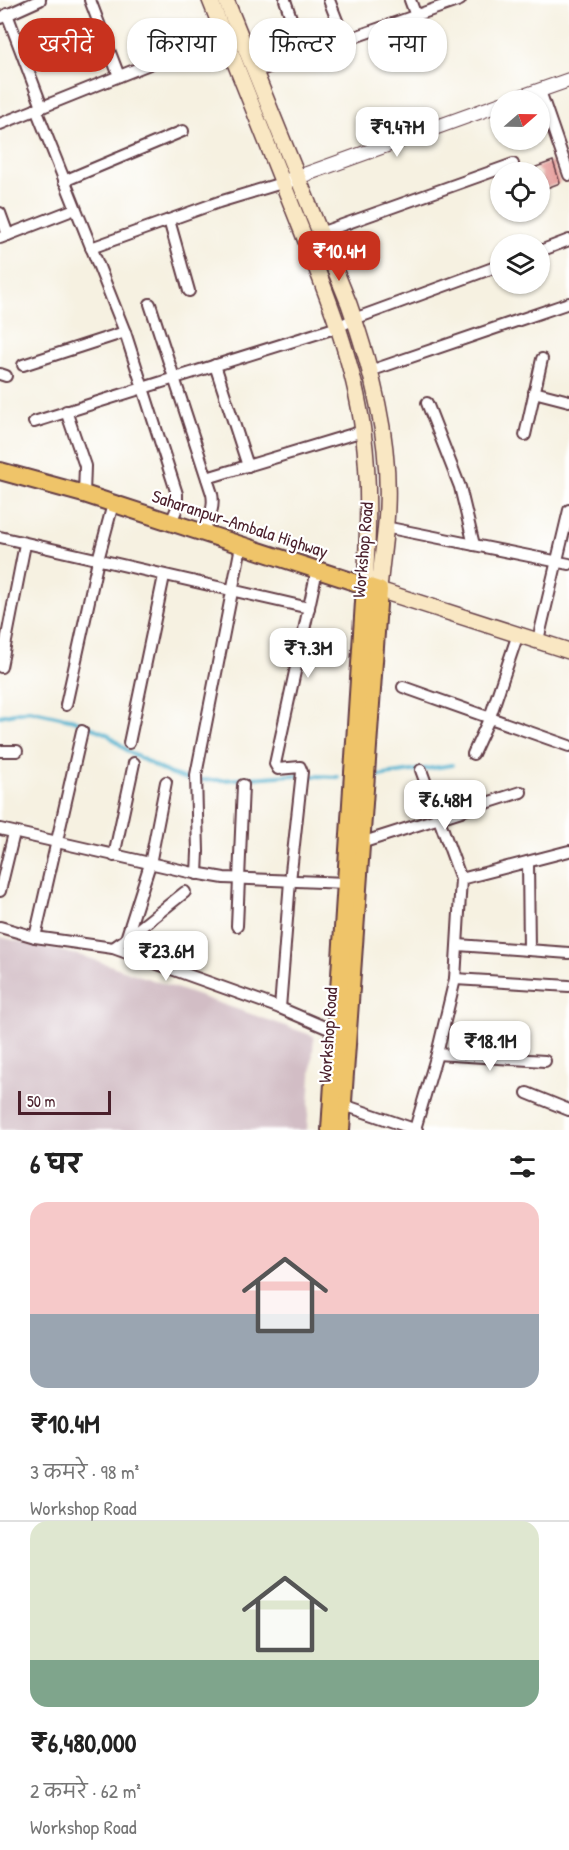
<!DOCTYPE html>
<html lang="hi">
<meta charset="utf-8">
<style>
body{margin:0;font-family:"Patrick Hand","Playpen Sans Deva",sans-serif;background:#f6f6f6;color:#222;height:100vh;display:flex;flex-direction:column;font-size:22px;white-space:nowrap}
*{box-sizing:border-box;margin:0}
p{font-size:20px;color:#767676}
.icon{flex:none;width:33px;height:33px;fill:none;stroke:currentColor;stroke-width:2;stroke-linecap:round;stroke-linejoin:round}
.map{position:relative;height:1130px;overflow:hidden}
.side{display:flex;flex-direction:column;background:#fff;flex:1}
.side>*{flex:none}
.banner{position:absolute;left:18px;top:18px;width:534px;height:54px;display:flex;gap:12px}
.needle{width:39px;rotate:70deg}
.fabs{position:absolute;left:490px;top:90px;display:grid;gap:12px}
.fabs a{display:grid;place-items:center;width:60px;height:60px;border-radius:50%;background:#fff;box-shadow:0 2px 4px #0004;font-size:30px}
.scale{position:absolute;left:18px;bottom:15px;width:93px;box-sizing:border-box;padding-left:6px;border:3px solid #4a1f2b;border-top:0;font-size:16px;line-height:21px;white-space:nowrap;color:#4a1f2b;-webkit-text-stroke:4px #fff;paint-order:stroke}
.price{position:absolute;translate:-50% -51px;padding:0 14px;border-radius:12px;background:#fff;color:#222;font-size:20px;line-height:39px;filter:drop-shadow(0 2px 3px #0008)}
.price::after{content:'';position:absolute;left:50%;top:36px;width:18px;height:14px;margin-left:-9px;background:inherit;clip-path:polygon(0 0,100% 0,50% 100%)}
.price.selected{background:#c8321e;color:#fff}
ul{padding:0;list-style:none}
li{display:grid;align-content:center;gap:12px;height:318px;padding:0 30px}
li+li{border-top:2px solid #e0e0e0}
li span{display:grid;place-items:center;height:186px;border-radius:18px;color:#555}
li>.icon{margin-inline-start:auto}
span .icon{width:108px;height:108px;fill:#fffc;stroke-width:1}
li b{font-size:26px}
h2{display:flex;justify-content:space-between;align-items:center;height:72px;padding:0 30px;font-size:26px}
.tag{padding:0 21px;border-radius:24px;background:#fff;box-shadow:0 2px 4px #0004;font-size:21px;line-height:54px}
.tag.selected{background:#c8321e;color:#fff}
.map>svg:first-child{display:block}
</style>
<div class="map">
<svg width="569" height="1130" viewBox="0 0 569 1130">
<rect width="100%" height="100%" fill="#fff"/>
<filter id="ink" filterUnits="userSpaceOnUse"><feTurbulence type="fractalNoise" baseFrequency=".0167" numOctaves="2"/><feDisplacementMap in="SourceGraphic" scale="12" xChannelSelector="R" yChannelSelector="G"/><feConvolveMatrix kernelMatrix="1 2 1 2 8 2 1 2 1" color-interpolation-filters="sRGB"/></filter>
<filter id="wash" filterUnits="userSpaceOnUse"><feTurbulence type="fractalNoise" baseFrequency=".008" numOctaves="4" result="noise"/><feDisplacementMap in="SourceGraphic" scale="24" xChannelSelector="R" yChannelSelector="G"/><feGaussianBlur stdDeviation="1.35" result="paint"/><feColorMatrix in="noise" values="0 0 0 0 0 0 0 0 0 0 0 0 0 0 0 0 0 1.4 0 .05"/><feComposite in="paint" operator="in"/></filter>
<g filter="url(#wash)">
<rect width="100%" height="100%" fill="#f6f1e1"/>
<path fill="#d2bdc5" d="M0,937l86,20 228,79 -7,94h-307z"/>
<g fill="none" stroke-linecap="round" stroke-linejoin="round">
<g stroke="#4fb1ce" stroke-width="4">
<path d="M0,716l29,-6 45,10 33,14 22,18 41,22 21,6h32l69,-5 46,2"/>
<path d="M378,776l74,-11"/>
</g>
</g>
<g id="blocks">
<path fill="#e59b99" d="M553,161l7,22 -16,6 -4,-17h-2l-2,-5z"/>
</g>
</g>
<g filter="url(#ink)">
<use href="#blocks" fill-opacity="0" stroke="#643e46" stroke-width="1.5"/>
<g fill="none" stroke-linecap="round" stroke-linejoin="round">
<defs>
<g id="minor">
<path d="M90,0l29,76"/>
<path d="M285,0l18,54"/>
<path d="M329,0l16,41"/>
<path d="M410,0l6,16"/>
<path d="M7,14l35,93"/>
<path d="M0,18l40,-18"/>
<path d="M255,72l205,-72"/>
<path d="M540,91l29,84"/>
<path d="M36,109l89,223 52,162v14l-6,14"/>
<path d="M0,124l229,-92"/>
<path d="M64,181l119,-50"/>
<path d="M0,213l8,22"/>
<path d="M169,220l20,71"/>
<path d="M320,233l193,-69"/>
<path d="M0,238l75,-29"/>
<path d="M91,248l128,-46 63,-19"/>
<path d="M540,251l29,-11"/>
<path d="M150,304l62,190c3,15 -4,26 -9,39"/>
<path d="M23,365l102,-33"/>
<path d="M215,365l33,101"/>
<path d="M370,371l199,-68"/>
<path d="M0,374l6,2"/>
<path d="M534,392l35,9"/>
<path d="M427,403l33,84 14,58"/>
<path d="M66,411l19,55 -1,28"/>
<path d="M34,422l304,-95 16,-8 147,-54"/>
<path d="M525,435l17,-76"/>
<path d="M207,478l156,-47"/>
<path d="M385,527l184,37"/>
<path d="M0,537l309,71"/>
<path d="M538,640l31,-130"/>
<path d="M1,667l24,-123"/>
<path d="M403,687l166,59"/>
<path d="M66,705l32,-145 15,-56"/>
<path d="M129,743l35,-167"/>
<path d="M0,751h17"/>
<path d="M473,754l17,-37 28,-83"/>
<path d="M0,829l189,43 35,6 122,5"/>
<path d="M361,843l160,-51"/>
<path d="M114,856l20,-93"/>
<path d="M528,862l1,88"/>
<path d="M197,874l1,-22 -2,-77 45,-229"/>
<path d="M461,879l108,-28"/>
<path d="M0,891l14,-58"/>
<path d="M237,926l6,-141"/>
<path d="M0,927l35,10 78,11 167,60 56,24"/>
<path d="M35,937l47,-206"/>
<path d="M126,939l59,-47"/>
<path d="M458,945l111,8"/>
<path d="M113,948l13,-9 24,-75 16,-82"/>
<path d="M455,979l114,7"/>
<path d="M280,1008l10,-127 12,-109 -2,-5 -22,2 -3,-5 42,-194"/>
<path d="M437,1054l108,7"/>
<path d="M527,1093l42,17"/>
<path d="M338,1103l79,27"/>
<path d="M415,1129l22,-75 18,-75 6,-100 -40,-109"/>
</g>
<g id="tertiary">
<path d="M512,100l57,-20"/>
<path d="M287,181l214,-77"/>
</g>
<g id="secondary">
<path d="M210,0c28,70 56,141 84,211 28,71 59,144 69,220 7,51 5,104 2,155"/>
<path d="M226,0l123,304c23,65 41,134 38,203 -1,28 -6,56 -8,83l190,61"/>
</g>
<g id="primary">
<path d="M0,471l84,23 295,96 -38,540"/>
<path d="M330,1130l35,-544"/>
</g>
</defs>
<use href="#minor" stroke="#643e46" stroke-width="14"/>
<use href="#tertiary" stroke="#643e46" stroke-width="16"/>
<use href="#secondary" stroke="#643e46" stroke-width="18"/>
<use href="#primary" stroke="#643e46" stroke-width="20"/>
<use href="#minor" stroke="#fff" stroke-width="10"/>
<use href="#tertiary" stroke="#fff" stroke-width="14"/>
<use href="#secondary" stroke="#f9e7c3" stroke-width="15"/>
<use href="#primary" stroke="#efc469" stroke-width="16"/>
</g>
</g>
<g text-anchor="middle" stroke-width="4.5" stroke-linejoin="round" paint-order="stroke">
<g font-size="18" fill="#4a1f2b" stroke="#fff">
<text transform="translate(240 524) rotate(18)" y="6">Saharanpur-Ambala Highway</text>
<text transform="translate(363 550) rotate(-85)" y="6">Workshop Road</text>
<text transform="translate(328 1035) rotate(-86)" y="6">Workshop Road</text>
</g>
</g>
</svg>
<div class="fabs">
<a><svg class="needle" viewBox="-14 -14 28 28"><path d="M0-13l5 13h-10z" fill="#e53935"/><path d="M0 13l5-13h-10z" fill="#767676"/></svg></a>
<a><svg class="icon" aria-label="locate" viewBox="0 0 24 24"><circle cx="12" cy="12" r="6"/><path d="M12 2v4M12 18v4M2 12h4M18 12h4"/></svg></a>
<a><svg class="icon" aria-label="layers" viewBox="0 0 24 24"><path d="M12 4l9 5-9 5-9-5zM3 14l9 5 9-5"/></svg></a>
</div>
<div class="scale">50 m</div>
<b class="price" style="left:397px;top:158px">₹9.47M</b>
<b class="price selected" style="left:339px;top:282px">₹10.4M</b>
<b class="price" style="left:308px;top:679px">₹7.3M</b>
<b class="price" style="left:445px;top:831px">₹6.48M</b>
<b class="price" style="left:166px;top:982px">₹23.6M</b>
<b class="price" style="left:490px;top:1072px">₹18.1M</b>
<div class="banner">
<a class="tag selected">खरीदें</a>
<a class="tag">किराया</a>
<a class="tag">फ़िल्टर</a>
<a class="tag">नया</a>
</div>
</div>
<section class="side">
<h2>6 घर<svg class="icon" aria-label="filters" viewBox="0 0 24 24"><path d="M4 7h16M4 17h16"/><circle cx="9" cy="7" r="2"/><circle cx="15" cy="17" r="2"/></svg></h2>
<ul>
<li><span style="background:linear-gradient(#f6c9c9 60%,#9aa5b1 0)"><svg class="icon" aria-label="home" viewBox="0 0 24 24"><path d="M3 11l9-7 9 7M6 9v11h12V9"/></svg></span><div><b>₹10.4M</b><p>3 कमरे · 98 m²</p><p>Workshop Road</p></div></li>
<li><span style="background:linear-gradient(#dfe7d0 75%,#7fa58c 0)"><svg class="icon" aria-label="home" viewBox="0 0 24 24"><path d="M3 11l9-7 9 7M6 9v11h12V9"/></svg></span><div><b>₹6,480,000</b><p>2 कमरे · 62 m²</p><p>Workshop Road</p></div></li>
</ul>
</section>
